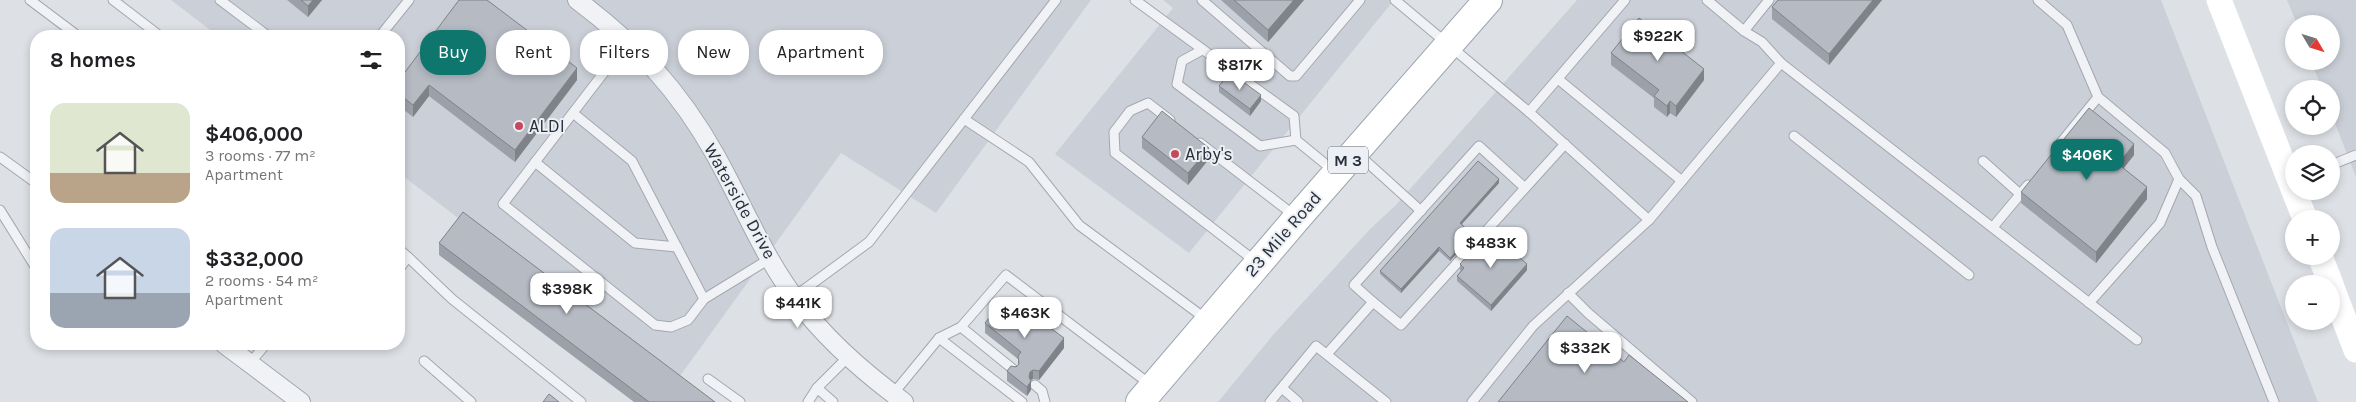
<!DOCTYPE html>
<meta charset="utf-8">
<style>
body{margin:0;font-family:Karla,sans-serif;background:#f2f2f2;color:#202124;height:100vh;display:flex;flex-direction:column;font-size:19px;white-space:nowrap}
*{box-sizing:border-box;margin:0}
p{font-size:16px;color:#757577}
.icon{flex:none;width:28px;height:28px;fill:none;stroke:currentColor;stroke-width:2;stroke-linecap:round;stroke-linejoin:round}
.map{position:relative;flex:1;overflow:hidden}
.side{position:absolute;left:30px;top:30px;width:375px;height:320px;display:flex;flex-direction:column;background:#fff;border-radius:20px;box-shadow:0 2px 8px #0003}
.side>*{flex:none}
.guide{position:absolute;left:420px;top:30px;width:475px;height:45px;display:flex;gap:10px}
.needle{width:32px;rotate:128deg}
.controls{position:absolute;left:2285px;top:15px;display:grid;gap:10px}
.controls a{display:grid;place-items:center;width:55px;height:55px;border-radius:50%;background:#fff;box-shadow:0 2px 8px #0003;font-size:25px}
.price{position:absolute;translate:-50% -42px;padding:0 11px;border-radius:10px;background:#fff;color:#222;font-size:16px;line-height:32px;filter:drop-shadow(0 1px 2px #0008)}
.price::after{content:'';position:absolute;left:50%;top:30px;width:15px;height:11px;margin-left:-8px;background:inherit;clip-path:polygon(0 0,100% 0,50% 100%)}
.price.active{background:#0f766e;color:#fff}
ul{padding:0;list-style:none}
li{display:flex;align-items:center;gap:15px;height:125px;padding:0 20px}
li span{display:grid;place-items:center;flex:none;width:140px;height:100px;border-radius:15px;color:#555}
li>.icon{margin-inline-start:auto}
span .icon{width:60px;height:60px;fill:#fffc;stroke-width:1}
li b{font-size:21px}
h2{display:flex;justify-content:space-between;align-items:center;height:60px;padding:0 20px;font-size:21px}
.tag{padding:0 18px;border-radius:20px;background:#fff;box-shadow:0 2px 8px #0003;font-size:18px;line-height:45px}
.tag.active{background:#0f766e;color:#fff}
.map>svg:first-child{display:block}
</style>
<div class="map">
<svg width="2356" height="402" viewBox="0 0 2356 402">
<rect width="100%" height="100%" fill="#dde1e6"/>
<g fill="#cbd0d8">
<path d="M171,0h920l-155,213 -95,-60 -166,230 -276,-210v-137h-181z"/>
<path d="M1163,0h231l-205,253 -134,-99 118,-146z"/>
<path d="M1577,0h584l157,402h-1100l55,-67 97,-106 25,-23z"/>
<path d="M2287,0h69v177l-25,-64v-24h-9l-11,-28h20v-37h-34z"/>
</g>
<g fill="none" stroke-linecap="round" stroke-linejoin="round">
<defs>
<g id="service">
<path d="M30,0l48,36"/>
<path d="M113,0l47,36"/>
<path d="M220,0l48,36"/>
<path d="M1135,0l159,116 2,24 38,31"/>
<path d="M1202,0l88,76h6l64,-76"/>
<path d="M1395,0l134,112 120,108"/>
<path d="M1707,0l37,31 18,11 19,21 356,277"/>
<path d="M2038,0l29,25 31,72 67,56 14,26 17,17 16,51 62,155"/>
<path d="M1744,31l25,-31"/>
<path d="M380,36l29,-36"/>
<path d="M628,41l-125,163 152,121 16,2 17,-7 16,-21 67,-41"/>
<path d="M1202,50l-20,11 -5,23 83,62 36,-6"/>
<path d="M1558,79l124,102"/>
<path d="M1529,112l96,-112"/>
<path d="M573,113l59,48 72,138"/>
<path d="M964,119l65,43 50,63 127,94"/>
<path d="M1170,120l-22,-17 -18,8 -16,21 1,21 140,108"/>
<path d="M1794,136l175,139"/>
<path d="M1200,143l95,73"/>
<path d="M2059,145l39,-48"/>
<path d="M1358,154l63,57"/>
<path d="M0,157l36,26"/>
<path d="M1983,161l37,33"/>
<path d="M535,162l100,81 42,4"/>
<path d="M2331,165l25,-10"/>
<path d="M0,210l36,58"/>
<path d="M1993,227l35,-42"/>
<path d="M399,249l9,8"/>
<path d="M399,269l9,-12 44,42 129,103"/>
<path d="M1568,293l20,20 104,89"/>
<path d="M794,297l75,-55 187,-242"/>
<path d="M1373,302l28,23 164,-181"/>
<path d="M2089,303l71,-80 19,-44"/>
<path d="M961,327l53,43"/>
<path d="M939,338l83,64"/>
<path d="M1327,354l46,-52 -19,-17 125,-139 46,42"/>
<path d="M424,361l47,41"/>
<path d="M250,363l16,-19"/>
<path d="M708,379l32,23"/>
<path d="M1035,385l7,6 3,11"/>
<path d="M817,388l16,14"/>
<path d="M1282,388l16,14"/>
<path d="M893,394l46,-56 22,-11 45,-52 145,110"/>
<path d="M808,402l9,-14 31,-31"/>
<path d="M1270,402l46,-56 70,56"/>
<path d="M1472,402l61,-76 116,-106 132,-157"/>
</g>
<g id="minor">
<path d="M577,0c60,45 102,90 139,156 26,47 47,99 79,142 30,41 68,74 109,104"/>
<path d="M224,344l77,58"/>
</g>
<path id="primary" d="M1140,402l158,-185 190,-217"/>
</defs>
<use href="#service" stroke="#a3a8b0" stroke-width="11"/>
<use href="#minor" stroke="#a3a8b0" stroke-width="20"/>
<use href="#primary" stroke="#9da6b1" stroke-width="30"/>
<use href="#service" stroke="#f0f2f5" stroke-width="9"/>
<use href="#minor" stroke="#f0f2f5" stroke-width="18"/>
<g stroke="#fff" stroke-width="25">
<path d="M2219,0l86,219"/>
<path d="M2320,256l11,28"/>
<path d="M2331,285l25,65"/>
</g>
<use href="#primary" stroke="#fff" stroke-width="28"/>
</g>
<g fill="#9ca0a8">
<path d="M287,0h35l-14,17z"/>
<path d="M1221,0h83l-36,42z"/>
<path d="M1778,0h104l-53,65 -57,-46v-12z"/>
<path d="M1611,53l93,27 -28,37 -6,-4 -3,4 -13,-10v-9l-43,-33z"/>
<path d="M399,80h178l-62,82 -86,-66 -16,21 -14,-11z"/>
<path d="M1219,86l42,15 -11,15 -31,-24z"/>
<path d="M1142,137l67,22 -21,26 -46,-37z"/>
<path d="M2134,155l-10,13 23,31 -51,64 -75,-60v-11z"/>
<path d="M1499,183l-37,41 10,13 -22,24 -11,-10 -38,42 -21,-19v-3z"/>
<path d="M439,243l276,159h-81l-195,-147z"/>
<path d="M1485,243l42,27 -36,41 -34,-30v-5l4,-5 -1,-1v-6z"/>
<path d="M985,323l79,25 -25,32 -6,-1 -2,1v10l-4,6 -20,-15v-10l11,-6v-6l-33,-26z"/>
</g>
<g fill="#7f8288">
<path d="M313,0h9l-14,17v-11z"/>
<path d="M1294,0h10l-36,42v-12z"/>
<path d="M1873,0h9l-53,65v-11z"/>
<path d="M577,68v12l-62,82v-12z"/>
<path d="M1704,69v11l-28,37v-11z"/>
<path d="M429,85v11l-16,21v-12z"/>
<path d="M1261,95v6l-11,15v-7z"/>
<path d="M1670,101v12l-3,4v-11z"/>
<path d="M2134,144v11l-16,20v-11z"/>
<path d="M1209,148v11l-21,26v-12z"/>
<path d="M1499,179v4l-39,43v-3z"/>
<path d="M2147,187v12l-51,64v-11z"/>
<path d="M1472,234v3l-22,24v-3z"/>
<path d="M1439,247v4l-38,42v-4z"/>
<path d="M1527,264v6l-36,41v-6z"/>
<path d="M1064,338v10l-25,32v-9z"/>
<path d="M1033,370v9l-3,2h1v9l-4,6v-9l3,-15z"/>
</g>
<g fill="#b5bac3" stroke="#7f8288">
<path d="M301,0h12l-5,6z"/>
<path d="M459,0h28l90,68 -62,82 -86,-65 -16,20 -14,-11v-14z"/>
<path d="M1234,0h60l-26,30z"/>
<path d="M1778,0h95l-44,54 -57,-47z"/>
<path d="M1639,18l65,51 -28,37 -6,-5 -3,5 -13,-10 5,-6 -48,-37z"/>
<path d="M1230,72l31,23 -11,14 -31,-23z"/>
<path d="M2089,108l45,36 -16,20 29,23 -51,65 -75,-60z"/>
<path d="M1162,111l47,37 -21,25 -46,-36z"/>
<path d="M1478,161l21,18 -39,44 12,11 -22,24 -11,-11 -38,42 -21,-18z"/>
<path d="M463,212l252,190h-66l-210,-159z"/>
<path d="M1493,235l34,29 -36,41 -34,-29 7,-8 -4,-4 22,-24 3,3z"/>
<path d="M1004,299l23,18 3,-4 34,25 -25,33 -6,-1 -3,2 -1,5 2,4 -4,6 -20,-16 4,-5 5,1 3,-3 -1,-8 3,-4 -36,-29z"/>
<path d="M1567,316l57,46 5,-7 59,47h-190z"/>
<path d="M549,394l10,8h-16z"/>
</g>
<g fill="#c6485d" stroke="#ecf0f4" stroke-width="2">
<circle cx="519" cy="126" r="5"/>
<circle cx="1175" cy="154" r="5"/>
</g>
<g text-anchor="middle" stroke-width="4" stroke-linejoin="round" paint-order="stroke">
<rect fill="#ecf0f4" stroke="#636973" stroke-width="1" x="1328" y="146.5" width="40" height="27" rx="4"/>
<g font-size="16" font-weight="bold" fill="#282f3c">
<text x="1348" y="166">M 3</text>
</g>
<g font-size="18" fill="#282f3c" stroke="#ecf0f4" text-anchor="start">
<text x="529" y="132">ALDI</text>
<text x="1185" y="160">Arby's</text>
</g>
<g font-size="18" fill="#282f3c" stroke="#ecf0f4">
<text transform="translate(740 201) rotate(61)" y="6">Waterside Drive</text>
<text transform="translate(1283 234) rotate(-49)" y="6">23 Mile Road</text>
</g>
</g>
</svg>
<div class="controls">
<a><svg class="needle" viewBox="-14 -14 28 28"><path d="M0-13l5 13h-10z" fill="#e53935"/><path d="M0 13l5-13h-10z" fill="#757577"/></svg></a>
<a><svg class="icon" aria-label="locate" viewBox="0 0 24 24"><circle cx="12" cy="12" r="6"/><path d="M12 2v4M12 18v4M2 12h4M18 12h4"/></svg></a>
<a><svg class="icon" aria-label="layers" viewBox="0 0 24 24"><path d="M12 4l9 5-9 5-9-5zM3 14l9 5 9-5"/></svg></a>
<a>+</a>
<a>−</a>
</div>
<b class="price" style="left:1658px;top:62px">$922K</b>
<b class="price" style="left:1240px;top:91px">$817K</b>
<b class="price active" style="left:2087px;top:181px">$406K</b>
<b class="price" style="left:1491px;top:269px">$483K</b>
<b class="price" style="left:567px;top:315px">$398K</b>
<b class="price" style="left:798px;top:329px">$441K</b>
<b class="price" style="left:1025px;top:339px">$463K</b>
<b class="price" style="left:1585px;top:374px">$332K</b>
<div class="guide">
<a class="tag active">Buy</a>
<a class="tag">Rent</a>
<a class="tag">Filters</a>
<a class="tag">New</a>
<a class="tag">Apartment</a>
</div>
<section class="side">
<h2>8 homes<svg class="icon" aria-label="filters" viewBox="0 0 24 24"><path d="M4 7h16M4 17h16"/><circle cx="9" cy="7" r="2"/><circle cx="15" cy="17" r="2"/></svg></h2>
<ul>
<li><span style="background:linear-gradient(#dfe7d0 70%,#b9a48a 0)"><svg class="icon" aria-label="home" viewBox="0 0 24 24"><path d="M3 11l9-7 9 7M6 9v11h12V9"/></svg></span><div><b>$406,000</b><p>3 rooms · 77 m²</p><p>Apartment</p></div></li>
<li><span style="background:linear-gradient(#c9d6e8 65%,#9aa5b1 0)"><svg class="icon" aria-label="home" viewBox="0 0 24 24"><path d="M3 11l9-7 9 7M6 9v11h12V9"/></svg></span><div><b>$332,000</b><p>2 rooms · 54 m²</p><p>Apartment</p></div></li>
</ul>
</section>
</div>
